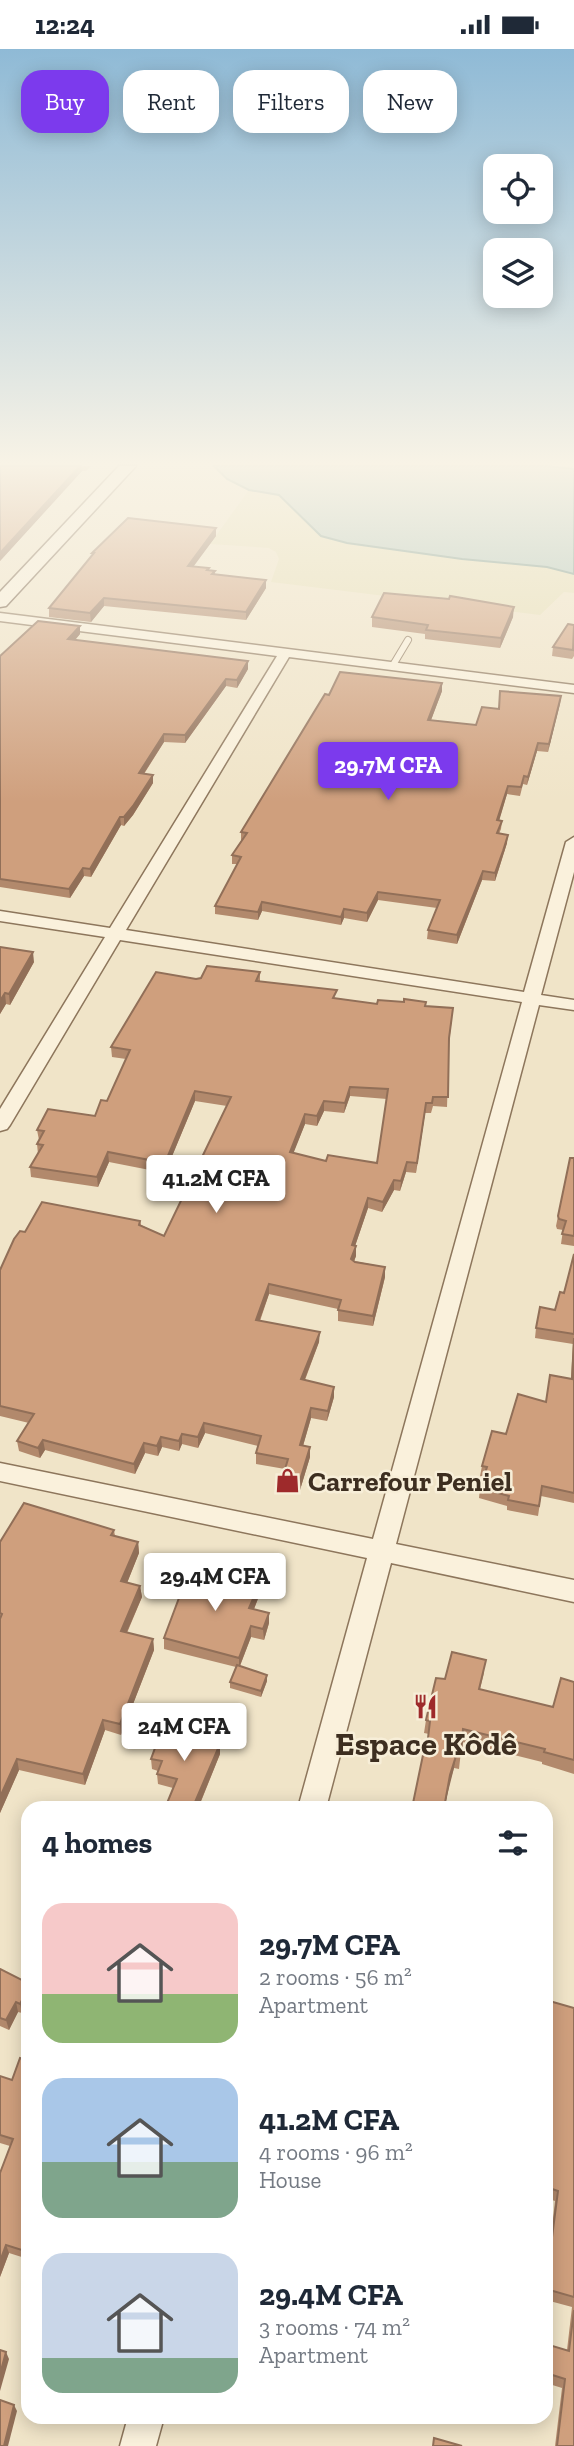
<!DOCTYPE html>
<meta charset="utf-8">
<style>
body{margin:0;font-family:"Zilla Slab",serif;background:#f6f6f7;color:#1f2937;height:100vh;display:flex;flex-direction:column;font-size:26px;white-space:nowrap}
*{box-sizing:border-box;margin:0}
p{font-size:23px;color:#747a83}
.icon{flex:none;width:38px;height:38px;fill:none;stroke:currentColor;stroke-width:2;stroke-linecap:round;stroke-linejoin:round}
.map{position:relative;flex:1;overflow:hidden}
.side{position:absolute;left:21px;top:1752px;width:532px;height:623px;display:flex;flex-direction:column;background:#fff;border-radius:21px;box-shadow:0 4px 18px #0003}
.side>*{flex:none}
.guide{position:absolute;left:21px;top:21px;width:532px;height:63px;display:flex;gap:14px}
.buttons{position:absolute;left:483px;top:105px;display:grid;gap:14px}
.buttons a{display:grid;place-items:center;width:70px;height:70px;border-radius:14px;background:#fff;box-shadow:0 4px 18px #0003;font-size:35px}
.price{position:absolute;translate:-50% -60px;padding:0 16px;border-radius:7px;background:#fff;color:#222;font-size:23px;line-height:46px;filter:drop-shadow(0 2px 4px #0008)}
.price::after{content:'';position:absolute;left:50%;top:42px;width:21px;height:16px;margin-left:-10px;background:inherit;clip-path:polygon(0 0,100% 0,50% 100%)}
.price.selected{background:#7c3aed;color:#fff}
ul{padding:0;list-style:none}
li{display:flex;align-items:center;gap:21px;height:175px;padding:0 21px}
li span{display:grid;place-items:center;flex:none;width:196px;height:140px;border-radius:21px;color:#555}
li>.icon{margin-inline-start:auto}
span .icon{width:84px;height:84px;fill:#fffc;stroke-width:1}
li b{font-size:30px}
h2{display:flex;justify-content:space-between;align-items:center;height:84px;padding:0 21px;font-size:30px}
.tag{padding:0 24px;border-radius:21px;background:#fff;box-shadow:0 4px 18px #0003;font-size:24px;line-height:63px}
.tag.selected{background:#7c3aed;color:#fff}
.status{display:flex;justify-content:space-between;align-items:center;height:49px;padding:0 35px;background:#fff;direction:ltr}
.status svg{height:19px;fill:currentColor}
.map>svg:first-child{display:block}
</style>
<div class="status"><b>12:24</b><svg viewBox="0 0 49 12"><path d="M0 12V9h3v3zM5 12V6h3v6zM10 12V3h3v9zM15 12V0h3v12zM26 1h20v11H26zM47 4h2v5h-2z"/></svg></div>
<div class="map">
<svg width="574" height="2397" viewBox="0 0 574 2397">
<rect width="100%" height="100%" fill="#f0e4c8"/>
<path fill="#e6deb5" d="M249,441l30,5 42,41 26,7 115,16 85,8 27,7v19l-10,-1 -24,23 -269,-33 8,-23 -3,-7 -7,-4 -59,-4z"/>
<path fill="#a9c4bc" stroke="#6f938a" stroke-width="2" d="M214,417h333l27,3v105l-27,-7 -85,-8 -115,-16 -26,-7 -42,-41 -30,-5 -22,-11z"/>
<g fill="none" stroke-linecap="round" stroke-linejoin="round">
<defs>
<path id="lane" d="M393,616l15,-25"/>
<g id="street">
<path d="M0,564l574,72v8l-285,-36 -163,273 398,62 42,-150 8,-5v35l-33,123 33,5v10l-35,-5 -143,539 178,36v22l-183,-39 -65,245h-28l69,-250 -367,-77v-18l373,76 149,-537 -402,-62 -110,185 -3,4 -7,2v-22l105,-172 -105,-16v-10l110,17 167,-272 -277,-35z"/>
<path d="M128,2368h36l-8,29h-36z"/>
</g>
<path id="secondary" d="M119,417h17l-130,140 -6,1v-15z"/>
</defs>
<use href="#lane" stroke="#8d765c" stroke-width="8"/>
<use href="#street" stroke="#8d765c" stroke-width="3"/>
<use href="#secondary" stroke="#6f573f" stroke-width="3"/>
<use href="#lane" stroke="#faf1dc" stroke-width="6"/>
<use href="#street" fill="#faf1dc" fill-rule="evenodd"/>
<use href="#secondary" fill="#faf1dc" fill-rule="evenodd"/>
</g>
<g fill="#b2896c" fill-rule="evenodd">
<path d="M0,417h91l-5,5h-4l-82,90z"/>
<path d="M216,479v8l-23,30 22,5v4l51,13 -20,32 -142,-14 -13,16 -42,-5v-9l44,-52 -1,-3z"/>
<path d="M372,568h141l-13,31 -75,-9v-5l-53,-7z"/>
<path d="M574,576v31l-2,3 -20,-3 1,-9z"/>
<path d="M80,585l-5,6 173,21v8l-11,19 -11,-2 -41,57 -21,-1 -20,32 9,9 -20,32 -9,11 -3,-1 -30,52 -7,-1 -14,22 -70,-11v-231z"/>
<path d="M442,634v8l-11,29 45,5 22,-16 63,-13 -13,56 -11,-1 -10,34 -4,-1 -3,12 -13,-2 -8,26 3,1 -1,8 -2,5 8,9 -5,16 -7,22 -13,-1 -25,64 -30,-5 1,-9 9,-22 -59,-8 -11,22 -23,-4 -3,7 -79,-14 -4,9 -43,-6v-8l22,-42h-5v-9l9,-14v-9l88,-137z"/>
<path d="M0,898l34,15 -24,43 -4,-1 -6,10z"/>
<path d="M260,923v9l76,17 41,6 49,2 26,12 -3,25 -2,64 -14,-1 -2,7h-6l-9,60 -10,-1 -6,19 -6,-1 -12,22 -14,-4 -13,38 1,10 -2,5 31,6v10l-12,49 -35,-5v-12l-69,-15 -9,27 59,21 -14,38 29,7v10l-7,24 -16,-3 -8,28 7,11 -10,33 -17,-4v-10l2,-7 -29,-5v-11l2,-7 -53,-13 -7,15 -16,-4 -3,7 -17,-4 -4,9 -13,-3 -10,21 -90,-24 -5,8 -21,-7 -2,-10 12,-18 -29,-7v-146l25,-38 115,-11 1,4 23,11 63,-130 -32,-5 -30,72 -56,-11 -11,25 -67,-10 -1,-10 8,-13 -1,-10 2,-4 -2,-10 58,-14 12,-15 19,-42 -14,-2 -1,-10 85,-68zM350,1047l37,3 -10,64 -51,-2 -33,-8 12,-29 12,2 7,-15 20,2z"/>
<path d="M574,1109v88l-13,-2 2,-14 -6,-1 -1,-3 2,-10z"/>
<path d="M574,1205v249l-33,-7 -3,20 -31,-6v-4l-28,-8 1,-10 3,-11 -3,-1 2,-10 24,-32 40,-33 25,-23 2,-34 -38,-6 1,-10 19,-18 9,-17z"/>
<path d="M114,1481l1,6 23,6 1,11 -12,30 13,3 2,11 -15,36 26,6 1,11 -33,85 -16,-5 -20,55 -66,-15 -19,43v-271z"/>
<path d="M259,1536v11l-5,13 15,4v10l-5,17 -13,-3 -11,29 27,9v6l-6,16 -31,-9v-6l6,-15 -72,-18v-11z"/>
<path d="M484,1624l-4,16 73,18 21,-25v92l-32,-10v-2l-80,-20 -3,27 -5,-1 -6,20 -3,20h-33l14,-53 3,-21 -5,-1 2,-13 19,-41z"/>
<path d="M192,1679l1,8 27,18 -20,50 -27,-16 -15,-4 -1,-10 1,-3 -6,-2 -1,-10z"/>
<path d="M0,1920l28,14v20l-6,10 -4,-1 -9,18 -9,-4z"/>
<path d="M546,1951l28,8v438h-19l7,-58 -16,-5v-39l21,6 5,-43 -26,-7v-56l4,1 5,-44 -9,-3z"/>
<path d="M28,2012v198l-19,-6 -9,24 10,-131 -10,-3v-67l12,4z"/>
<path d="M458,2368h11l-1,4z"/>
</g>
<g fill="#916f58">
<path d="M80,417h1l1,5 -82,90v-8z"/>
<path d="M216,479v8l-28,38v-8z"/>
<path d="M266,531v8l-20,32v-8z"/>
<path d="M104,549v8l-13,16 -1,-9z"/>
<path d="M514,558l-1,10 -13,31 1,-10z"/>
<path d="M80,577v8l-11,13 -1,-8z"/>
<path d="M248,612v8l-11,19v-8z"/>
<path d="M226,630v7l-41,57v-8z"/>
<path d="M442,634v8l-14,37v-8z"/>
<path d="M561,647l-1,8 -12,48 1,-8z"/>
<path d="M164,685v8l-25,39v-8z"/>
<path d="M538,694l-1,8 -10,34 1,-8z"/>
<path d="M153,726v8l-20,32 -9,11v-9z"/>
<path d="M508,737l-1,8 -10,34v-8z"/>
<path d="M120,768l1,8 -30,52 -1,-8z"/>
<path d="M508,786l-1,8 -12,38v-8z"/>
<path d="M83,819l1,8 -14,22 -1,-9z"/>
<path d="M483,822l-1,9 -25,64v-9z"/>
<path d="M378,843v8l-11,22v-9z"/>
<path d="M262,853v9l-4,9v-8z"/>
<path d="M344,860v9l-3,7v-8z"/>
<path d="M33,903l1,10 -24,43 -1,-11z"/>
<path d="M5,944l1,11 -6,10v-13z"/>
<path d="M350,1038v9l-6,17 1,-10z"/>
<path d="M195,1042v10l-30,72v-10z"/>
<path d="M324,1052v10l-7,15v-10z"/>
<path d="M426,1054l-1,10 -9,60 1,-10z"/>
<path d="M305,1065v10l-15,38v-10z"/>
<path d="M108,1103l1,10 -11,25 -1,-10z"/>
<path d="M407,1113l-1,10 -6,19 1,-10z"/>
<path d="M394,1131v10l-12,22 1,-10z"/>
<path d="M368,1149v10l-16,47v-10z"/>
<path d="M356,1197v10l-5,13v-10z"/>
<path d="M385,1218v10l-12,49v-10z"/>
<path d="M269,1235v10l-13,36v-10z"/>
<path d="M320,1283l-1,10 -18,47v-10z"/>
<path d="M334,1338v10l-7,24 1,-10z"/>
<path d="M311,1359v10l-11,38v-11z"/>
<path d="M204,1374l1,10 -7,15v-11z"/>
<path d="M182,1385v10l-3,7v-10z"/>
<path d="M161,1388l1,10 -4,9 -1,-10z"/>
<path d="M43,1391l2,10 -5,8 -2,-10z"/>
<path d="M144,1394l1,10 -10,21 -1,-10z"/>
<path d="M310,1398v10l-10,33v-10z"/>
<path d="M138,1493l1,11 -16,40 -2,-12z"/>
<path d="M259,1536v11l-9,23 -1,-11z"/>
<path d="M140,1537l2,11 -20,46 -1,-12z"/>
<path d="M269,1564v10l-5,17 -1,-11z"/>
<path d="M251,1577v11l-12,31v-10z"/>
<path d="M153,1590l1,11 -33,85 -1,-11z"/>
<path d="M267,1626v6l-6,16v-6z"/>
<path d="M103,1671l2,10 -20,55 -2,-11z"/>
<path d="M220,1695v10l-22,54 -3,-6z"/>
<path d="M456,1707l-2,12 -10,40 6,-33z"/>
<path d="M17,1710l2,11 -19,43v-16z"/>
<path d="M28,1940v14l-6,10 -2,-9z"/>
<path d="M16,1953l2,10 -9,18 -3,-10z"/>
<path d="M6,2196l3,8 -9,24v-16z"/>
<path d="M6,2303l3,7 -9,32v-17z"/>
<path d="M14,2356l3,6 -9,35h-4z"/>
</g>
<g fill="#cf9f7d" stroke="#916f58" stroke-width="2" fill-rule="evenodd">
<path d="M0,417h80l-80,87z"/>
<path d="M128,469l88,10 -28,38 21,2 -2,2 8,1 -3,3 54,6 -20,32 -142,-14 -14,15 -41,-5 45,-55h-2z"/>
<path d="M384,544l65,6 1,-3 64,11 -13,31 -75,-8 2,-5 -56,-8z"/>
<path d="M38,572l42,5 -12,13 180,22 -11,19 -11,-1 -41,56 -21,-1 -25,39 14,2 -20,31 -9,11h-4l-30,52 -7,-1 -14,21 -69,-10v-223z"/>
<path d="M568,575l6,1 -1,25 -20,-3z"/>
<path d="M340,623l102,11 -14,37 48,5 6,-18 17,2 1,-18 61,5 -12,48 -11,-1 -10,34 -4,-1 -3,11 -13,-1 -11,34 5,1 -5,12 11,2 -5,16 -8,22 -12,-2 -26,64 -29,-5 12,-30 -62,-8 -11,21 -23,-4 -3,8 -79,-15 -4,10 -43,-6 26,-49 -9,-2 15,-22 -6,-1 84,-138 4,1z"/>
<path d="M0,898l33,5 -24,42 -4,-1 -5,8z"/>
<path d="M207,917l53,6 -4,9 81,9 -4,8 44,6 1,-4 26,2v-3l22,3 -1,4 28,2 -4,30 -1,59h-15l-1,6h-6l-9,60 -10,-1 -6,19 -7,-1 -11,22 -15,-4 -16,47 4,1 -5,13 4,3 30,5 -12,49 -35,-6 3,-10 -72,-16 -13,36 64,12 -19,47 33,8 -6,24 -17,-3 -11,37 10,2 -10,33 -17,-4 5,-17 -32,-6 5,-17 -57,-13 -6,14 -16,-3 -3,7 -18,-4 -4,9 -13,-3 -10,21 -91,-24 -5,8 -21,-7 17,-27 -34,-8v-136l14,-31 6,-8 5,1 17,-30 98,19 -1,4 25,11 67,-139 -36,-6 -30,72 -57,-11 -11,25 -67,-10 13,-22 -6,-1 7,-13 -7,-1 11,-21 47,7 6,-16 6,1 23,-51 -19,-3 45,-75 40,7 5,-1zM350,1038l38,2 -11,74 -49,-8 -2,6 -36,-9 15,-38 12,2 7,-15 21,2z"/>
<path d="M570,1109h4v78l-12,-2 4,-13 -7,-2 -1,-3z"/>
<path d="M574,1205v80l-38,-6 4,-21 15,3 5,-18 4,1z"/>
<path d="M574,1289v155l-32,-7 -3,20 -31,-6 1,-4 -29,-8 7,-21 -5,-1 10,-35 14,3 12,-40 28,8 4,-27 22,4z"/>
<path d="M24,1454l90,27 -3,5 27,7 -17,39 19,5 -19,45 32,8 -33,85 -17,-4 -20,54 -66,-15 -17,38v-178l2,-5 -2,-1v-71z"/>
<path d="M191,1517l68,19 -10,23 20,5 -6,16 -12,-3 -12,32 -75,-20z"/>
<path d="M452,1603l34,8 -7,29 74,18 8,-29 13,4v78l-30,-8 1,-3 -82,-20 -2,27h-5l-6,19 -6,33h-32l11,-53h3l4,-34 -4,-1 10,-42 9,1z"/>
<path d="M237,1616l30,10 -6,16 -31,-9z"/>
<path d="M165,1672l27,7 -3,8 31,8 -25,58 8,2 -1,4h-37l12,-29 -20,-5 5,-13 -11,-2z"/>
<path d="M0,1920l28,14v6l-8,15 -4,-2 -10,18 -6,-2z"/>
<path d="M546,1951l28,8v289l-28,-8v-45l5,1 7,-54 -12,-4z"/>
<path d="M20,2009l8,3v191l-22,-7 -6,16v-88l13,-34 -13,-4v-59l12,4z"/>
<path d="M574,2261v136h-17l8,-67 -19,-6v-29l23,7z"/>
<path d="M0,2301l6,2 -6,22z"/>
<path d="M0,2351l14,5 -10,41h-4z"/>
<path d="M434,2389l28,8h-29z"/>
</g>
<linearGradient id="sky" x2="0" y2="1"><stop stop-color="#8fbad6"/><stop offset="0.55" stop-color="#f8f3e6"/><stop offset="1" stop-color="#f8f3e6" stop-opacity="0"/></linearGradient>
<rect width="574" height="753" fill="url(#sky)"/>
<defs>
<symbol id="shop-bare" viewBox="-9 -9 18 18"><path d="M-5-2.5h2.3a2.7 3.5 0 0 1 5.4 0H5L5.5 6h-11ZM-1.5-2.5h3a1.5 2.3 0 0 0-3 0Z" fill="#9e2a2b" stroke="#f7eed8" stroke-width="2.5" paint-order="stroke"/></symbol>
<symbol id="restaurant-bare" viewBox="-9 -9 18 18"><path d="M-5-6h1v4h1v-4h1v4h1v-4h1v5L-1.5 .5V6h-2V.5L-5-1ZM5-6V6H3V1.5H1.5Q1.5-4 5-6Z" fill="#9e2a2b" stroke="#f7eed8" stroke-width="2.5" paint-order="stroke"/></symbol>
</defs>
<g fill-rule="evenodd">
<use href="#shop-bare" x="270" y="1414" width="35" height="35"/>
<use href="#restaurant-bare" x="408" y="1640" width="35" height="35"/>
</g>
<g text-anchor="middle" stroke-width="5" stroke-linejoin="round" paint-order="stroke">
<g font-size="28" font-weight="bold" fill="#3d2e20" stroke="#f7eed8" text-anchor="start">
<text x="308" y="1442">Carrefour Peniel</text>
</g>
<g font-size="33" font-weight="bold" fill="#3d2e20" stroke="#f7eed8">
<text x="426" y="1706">Espace Kôdê</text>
</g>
</g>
</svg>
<div class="buttons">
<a><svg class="icon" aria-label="locate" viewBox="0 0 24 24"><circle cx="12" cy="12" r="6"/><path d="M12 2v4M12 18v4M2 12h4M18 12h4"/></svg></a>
<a><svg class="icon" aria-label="layers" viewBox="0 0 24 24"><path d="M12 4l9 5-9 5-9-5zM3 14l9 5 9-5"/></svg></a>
</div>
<b class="price selected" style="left:388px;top:753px">29.7M CFA</b>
<b class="price" style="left:216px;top:1166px">41.2M CFA</b>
<b class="price" style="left:215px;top:1564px">29.4M CFA</b>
<b class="price" style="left:184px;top:1714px">24M CFA</b>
<div class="guide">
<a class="tag selected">Buy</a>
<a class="tag">Rent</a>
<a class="tag">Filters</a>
<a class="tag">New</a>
</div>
<section class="side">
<h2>4 homes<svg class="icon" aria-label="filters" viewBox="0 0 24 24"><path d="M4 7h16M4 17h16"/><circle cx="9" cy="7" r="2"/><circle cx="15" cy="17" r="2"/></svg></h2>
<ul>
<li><span style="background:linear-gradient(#f6c9c9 65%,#8fb573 0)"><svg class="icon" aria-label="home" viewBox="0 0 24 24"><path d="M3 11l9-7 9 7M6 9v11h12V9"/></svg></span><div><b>29.7M CFA</b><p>2 rooms · 56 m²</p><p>Apartment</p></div></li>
<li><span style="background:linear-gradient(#a9c7e8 60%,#7fa58c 0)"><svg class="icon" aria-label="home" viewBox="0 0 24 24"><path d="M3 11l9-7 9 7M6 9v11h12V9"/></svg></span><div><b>41.2M CFA</b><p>4 rooms · 96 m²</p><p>House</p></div></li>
<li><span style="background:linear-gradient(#c9d6e8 75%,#7fa58c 0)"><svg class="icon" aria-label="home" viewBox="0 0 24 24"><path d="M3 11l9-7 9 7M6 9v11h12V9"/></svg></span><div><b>29.4M CFA</b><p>3 rooms · 74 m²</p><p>Apartment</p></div></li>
</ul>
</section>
</div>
